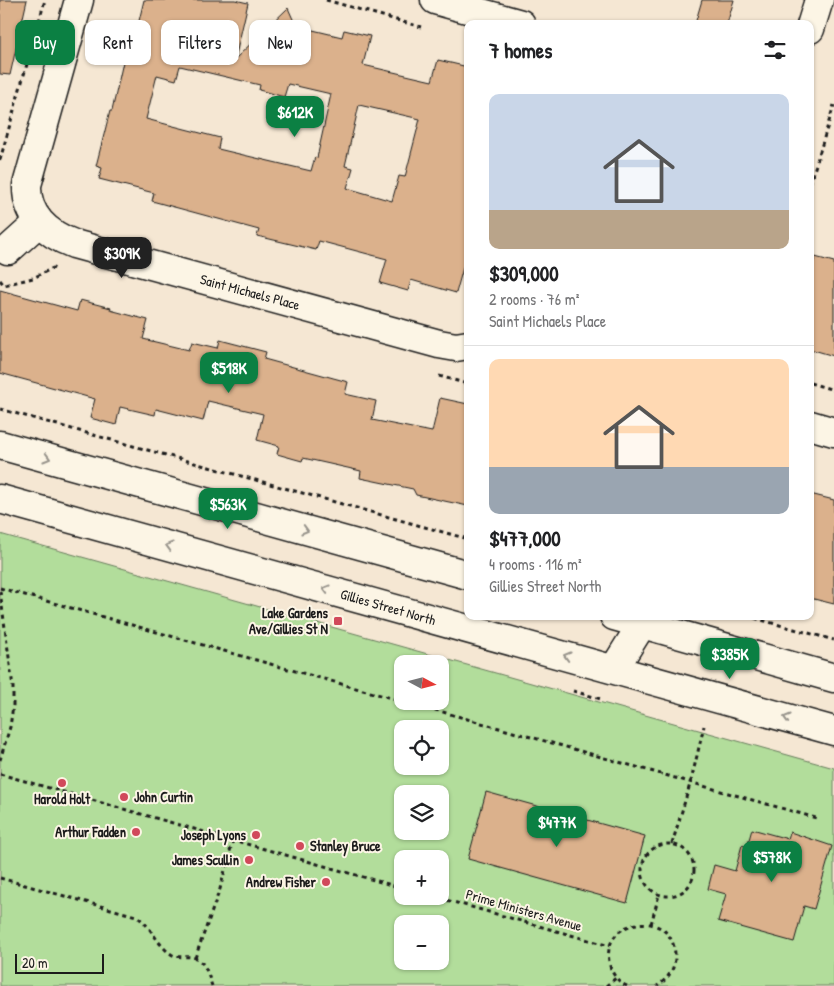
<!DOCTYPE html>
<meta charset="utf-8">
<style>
body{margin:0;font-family:"Patrick Hand",sans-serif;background:#f2f2f2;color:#202124;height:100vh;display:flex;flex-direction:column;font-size:19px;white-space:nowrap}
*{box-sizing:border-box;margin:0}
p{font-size:16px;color:#757577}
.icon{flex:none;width:28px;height:28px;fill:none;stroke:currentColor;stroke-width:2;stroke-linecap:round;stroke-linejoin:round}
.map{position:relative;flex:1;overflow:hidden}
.drawer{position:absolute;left:464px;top:20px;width:350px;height:600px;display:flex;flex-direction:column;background:#fff;border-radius:10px;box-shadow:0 1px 4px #0004}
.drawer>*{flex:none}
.banner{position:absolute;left:15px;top:20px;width:374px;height:45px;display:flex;gap:10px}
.needle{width:32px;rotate:97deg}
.tools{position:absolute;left:394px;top:655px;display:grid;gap:10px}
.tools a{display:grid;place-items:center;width:55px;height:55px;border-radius:10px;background:#fff;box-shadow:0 1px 4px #0004;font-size:25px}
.scale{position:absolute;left:15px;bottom:12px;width:89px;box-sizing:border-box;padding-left:5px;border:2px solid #1c1c1c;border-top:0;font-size:14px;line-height:18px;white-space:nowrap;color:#1c1c1c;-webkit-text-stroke:4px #fcf5e5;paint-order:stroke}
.price{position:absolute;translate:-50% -42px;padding:0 11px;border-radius:10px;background:#0b8043;color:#fff;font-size:16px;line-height:32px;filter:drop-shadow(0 1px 2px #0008)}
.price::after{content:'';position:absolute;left:50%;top:30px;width:15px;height:11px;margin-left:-8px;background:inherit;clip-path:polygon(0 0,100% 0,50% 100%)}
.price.active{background:#222;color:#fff}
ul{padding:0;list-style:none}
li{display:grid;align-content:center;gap:10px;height:265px;padding:0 25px}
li+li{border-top:1px solid #e0e0e0}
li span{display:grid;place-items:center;height:155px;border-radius:10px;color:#555}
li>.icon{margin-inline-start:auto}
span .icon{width:90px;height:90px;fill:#fffc;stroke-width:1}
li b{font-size:21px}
h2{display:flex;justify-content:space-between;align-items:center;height:60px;padding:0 25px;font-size:21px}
.pill{padding:0 18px;border-radius:10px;background:#fff;box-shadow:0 1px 4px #0004;font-size:18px;line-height:45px}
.pill.active{background:#0b8043;color:#fff}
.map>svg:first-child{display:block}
</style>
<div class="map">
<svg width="834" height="986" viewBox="0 0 834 986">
<rect width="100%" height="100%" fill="#f5e7d3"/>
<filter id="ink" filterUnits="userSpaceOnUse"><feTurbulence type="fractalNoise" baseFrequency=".02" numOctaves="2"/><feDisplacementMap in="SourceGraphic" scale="10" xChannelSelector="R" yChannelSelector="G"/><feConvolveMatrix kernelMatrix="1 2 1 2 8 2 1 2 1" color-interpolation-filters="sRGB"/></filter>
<g filter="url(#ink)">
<path fill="#b2dd9b" stroke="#677c5c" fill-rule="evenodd" d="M0,534l834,234v218h-834zM402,664h38v37h-38zM402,729h38v37h-38zM402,794h38v37h-38zM402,859h38v37h-38zM402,924h38v37h-38z"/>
<g fill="#dbb18c" stroke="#1c1c1c" fill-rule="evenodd">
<path d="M0,0h27l-17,75 -10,-1z"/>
<path d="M144,0h91l13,3 -13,56 53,-51 8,18 46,11 2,-7 26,6 -7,29 69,16 6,-21 30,7v183l-12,43 -45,-13 -3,11 -28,-8 7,-24 -68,-18 -3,9 -59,-14 2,-6 -107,-29 2,-8 -55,-14 3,-11 -6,-2 14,-55h2l15,-67 6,2zM180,66l80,19 -1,5 25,7 4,-13 43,10 -14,64 -2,-1 -4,14 -93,-22 2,-11 -74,-19 11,-44 19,5zM359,105l61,14 -15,58 -6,-1 -7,25 -45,-13 6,-20 -8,-2z"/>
<path d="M702,0h32l-7,24h-32z"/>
<path d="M815,257l19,5v94l-24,-7v-75z"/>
<path d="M0,290l77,21 3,-11 31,8 -1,2 38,10 -5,19 46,11 3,-8 26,6 2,-8 46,12 -2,7 84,23 -3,12 31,7 -4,19 60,12 8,-34 28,6v102l-52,-11 -3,-6 -53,-11 1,-7 -58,-13 -1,3 -25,-7 2,-8 -22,-6 6,-26 -55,-13 -5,20 -47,-12 -1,6 -35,-8 -4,18 -26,-7 5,-19 -95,-26z"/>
<path d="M810,494l24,6v104l-24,-6z"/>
<path d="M486,792l159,44 -18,67 -159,-44z"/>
<path d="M752,829l36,10 2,-7 42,14 -18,63 -10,-3 -10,36 -76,-21 8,-27 -18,-5 6,-24 21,6 7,-26 5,2z"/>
</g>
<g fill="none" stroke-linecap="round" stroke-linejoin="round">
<defs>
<g id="minor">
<path d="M79,0l-52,185c-1,31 20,49 47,59l365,100 17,3 12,-2"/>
<path d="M435,0l86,24"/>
<path d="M810,29l9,-29"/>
<path d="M8,250l31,-28"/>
<path d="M810,425l24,7"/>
</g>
<g id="secondary">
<path d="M0,445l468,130"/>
<path d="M0,499l834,232"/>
<path d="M614,616l220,62"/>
<path d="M614,669l28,-45"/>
</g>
</defs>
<use href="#minor" stroke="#1c1c1c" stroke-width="31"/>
<use href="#secondary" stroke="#1c1c1c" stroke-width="31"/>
<g stroke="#1c1c1c" stroke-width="3" stroke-dasharray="4 4" stroke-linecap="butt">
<path d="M326,0l95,27"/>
<path d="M0,160l45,-160"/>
<path d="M810,184l24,-79"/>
<path d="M0,280l4,5 29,-7 20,-10 2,1"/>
<path d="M439,376l29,8"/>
<path d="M810,383l24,7"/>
<path d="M0,409l468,130"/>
<path d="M0,588l402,113"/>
<path d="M0,591l13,96v19l-3,21 -10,33"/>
<path d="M747,616l87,24"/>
<path d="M573,691l28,8"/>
<path d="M404,701l412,117"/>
<path d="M0,774l402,114"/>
<circle cx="668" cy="870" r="26"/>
<path d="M672,844l19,-63 13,-55"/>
<path d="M0,878l136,38c15,9 20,28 35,38 9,6 21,-1 29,7 7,6 9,17 12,25"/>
<path d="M432,896l178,50"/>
<path d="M651,924l8,-29"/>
<path d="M195,958l25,-69 13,-49"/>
<path d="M606,986l10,-8"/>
<path d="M627,986c-8,-3 -15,-12 -17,-20 -13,-48 62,-60 65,-12 1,14 -7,25 -18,32"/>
</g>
<use href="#minor" stroke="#fcf5e5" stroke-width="28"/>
<use href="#secondary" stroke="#fcf5e5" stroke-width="28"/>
</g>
<defs><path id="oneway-chevron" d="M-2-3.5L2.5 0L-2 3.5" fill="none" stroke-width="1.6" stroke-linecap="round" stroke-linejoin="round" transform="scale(1.25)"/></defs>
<g stroke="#97938b">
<use href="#oneway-chevron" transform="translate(47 458) rotate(16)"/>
<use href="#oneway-chevron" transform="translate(305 530) rotate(16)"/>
<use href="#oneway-chevron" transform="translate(169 546) rotate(-164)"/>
<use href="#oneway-chevron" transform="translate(326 589) rotate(-164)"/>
<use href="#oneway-chevron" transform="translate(567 656) rotate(-164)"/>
<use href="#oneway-chevron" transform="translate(787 718) rotate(-164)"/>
</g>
</g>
<g fill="#d1495b" stroke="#fcf5e5" stroke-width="2">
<rect x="333" y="616" width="10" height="10" rx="2.5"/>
<circle cx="62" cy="783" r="5"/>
<circle cx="124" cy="797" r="5"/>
<circle cx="136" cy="832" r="5"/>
<circle cx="256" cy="835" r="5"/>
<circle cx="300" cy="846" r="5"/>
<circle cx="249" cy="860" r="5"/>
<circle cx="326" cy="882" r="5"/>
</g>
<g text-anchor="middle" stroke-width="4" stroke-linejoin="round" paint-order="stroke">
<g font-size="14" fill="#1c1c1c" stroke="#fcf5e5">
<text transform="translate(250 292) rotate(15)" y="5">Saint Michaels Place</text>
<text transform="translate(388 607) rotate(16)" y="5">Gillies Street North</text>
<text transform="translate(524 910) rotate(16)" y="5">Prime Ministers Avenue</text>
</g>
<g font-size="14" font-weight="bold" fill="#1c1c1c" stroke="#fcf5e5" text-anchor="end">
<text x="328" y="618">Lake Gardens<tspan x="328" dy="16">Ave/Gillies St N</tspan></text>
<text x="134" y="802" text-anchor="start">John Curtin</text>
<text x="62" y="804" text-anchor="middle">Harold Holt</text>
<text x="126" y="837">Arthur Fadden</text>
<text x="246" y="840">Joseph Lyons</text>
<text x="310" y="851" text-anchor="start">Stanley Bruce</text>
<text x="239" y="865">James Scullin</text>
<text x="316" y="887">Andrew Fisher</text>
</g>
</g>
</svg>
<div class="tools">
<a><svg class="needle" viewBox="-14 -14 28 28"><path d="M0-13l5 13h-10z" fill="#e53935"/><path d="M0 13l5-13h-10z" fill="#757577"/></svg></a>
<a><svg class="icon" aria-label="locate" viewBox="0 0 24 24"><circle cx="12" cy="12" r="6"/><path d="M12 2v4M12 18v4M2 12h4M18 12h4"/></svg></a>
<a><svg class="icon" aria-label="layers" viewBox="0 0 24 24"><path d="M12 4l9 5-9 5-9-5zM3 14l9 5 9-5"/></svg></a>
<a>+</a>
<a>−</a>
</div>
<div class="scale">20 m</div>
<b class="price" style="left:295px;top:138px">$612K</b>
<b class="price active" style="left:122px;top:279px">$309K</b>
<b class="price" style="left:229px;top:394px">$518K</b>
<b class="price" style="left:228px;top:530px">$563K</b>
<b class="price" style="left:730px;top:680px">$385K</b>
<b class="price" style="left:557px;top:848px">$477K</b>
<b class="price" style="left:772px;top:883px">$578K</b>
<div class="banner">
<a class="pill active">Buy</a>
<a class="pill">Rent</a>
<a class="pill">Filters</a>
<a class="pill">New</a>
</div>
<section class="drawer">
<h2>7 homes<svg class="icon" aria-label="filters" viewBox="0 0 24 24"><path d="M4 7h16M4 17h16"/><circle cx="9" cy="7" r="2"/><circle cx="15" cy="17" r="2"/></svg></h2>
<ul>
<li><span style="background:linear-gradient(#c9d6e8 75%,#b9a48a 0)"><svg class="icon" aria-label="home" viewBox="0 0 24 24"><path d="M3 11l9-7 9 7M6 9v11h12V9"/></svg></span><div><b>$309,000</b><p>2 rooms · 76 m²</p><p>Saint Michaels Place</p></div></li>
<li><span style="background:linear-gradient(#ffd9b3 70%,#9aa5b1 0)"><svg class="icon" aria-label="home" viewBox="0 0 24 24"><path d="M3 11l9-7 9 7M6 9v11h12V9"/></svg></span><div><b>$477,000</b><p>4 rooms · 116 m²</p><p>Gillies Street North</p></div></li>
</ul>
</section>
</div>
